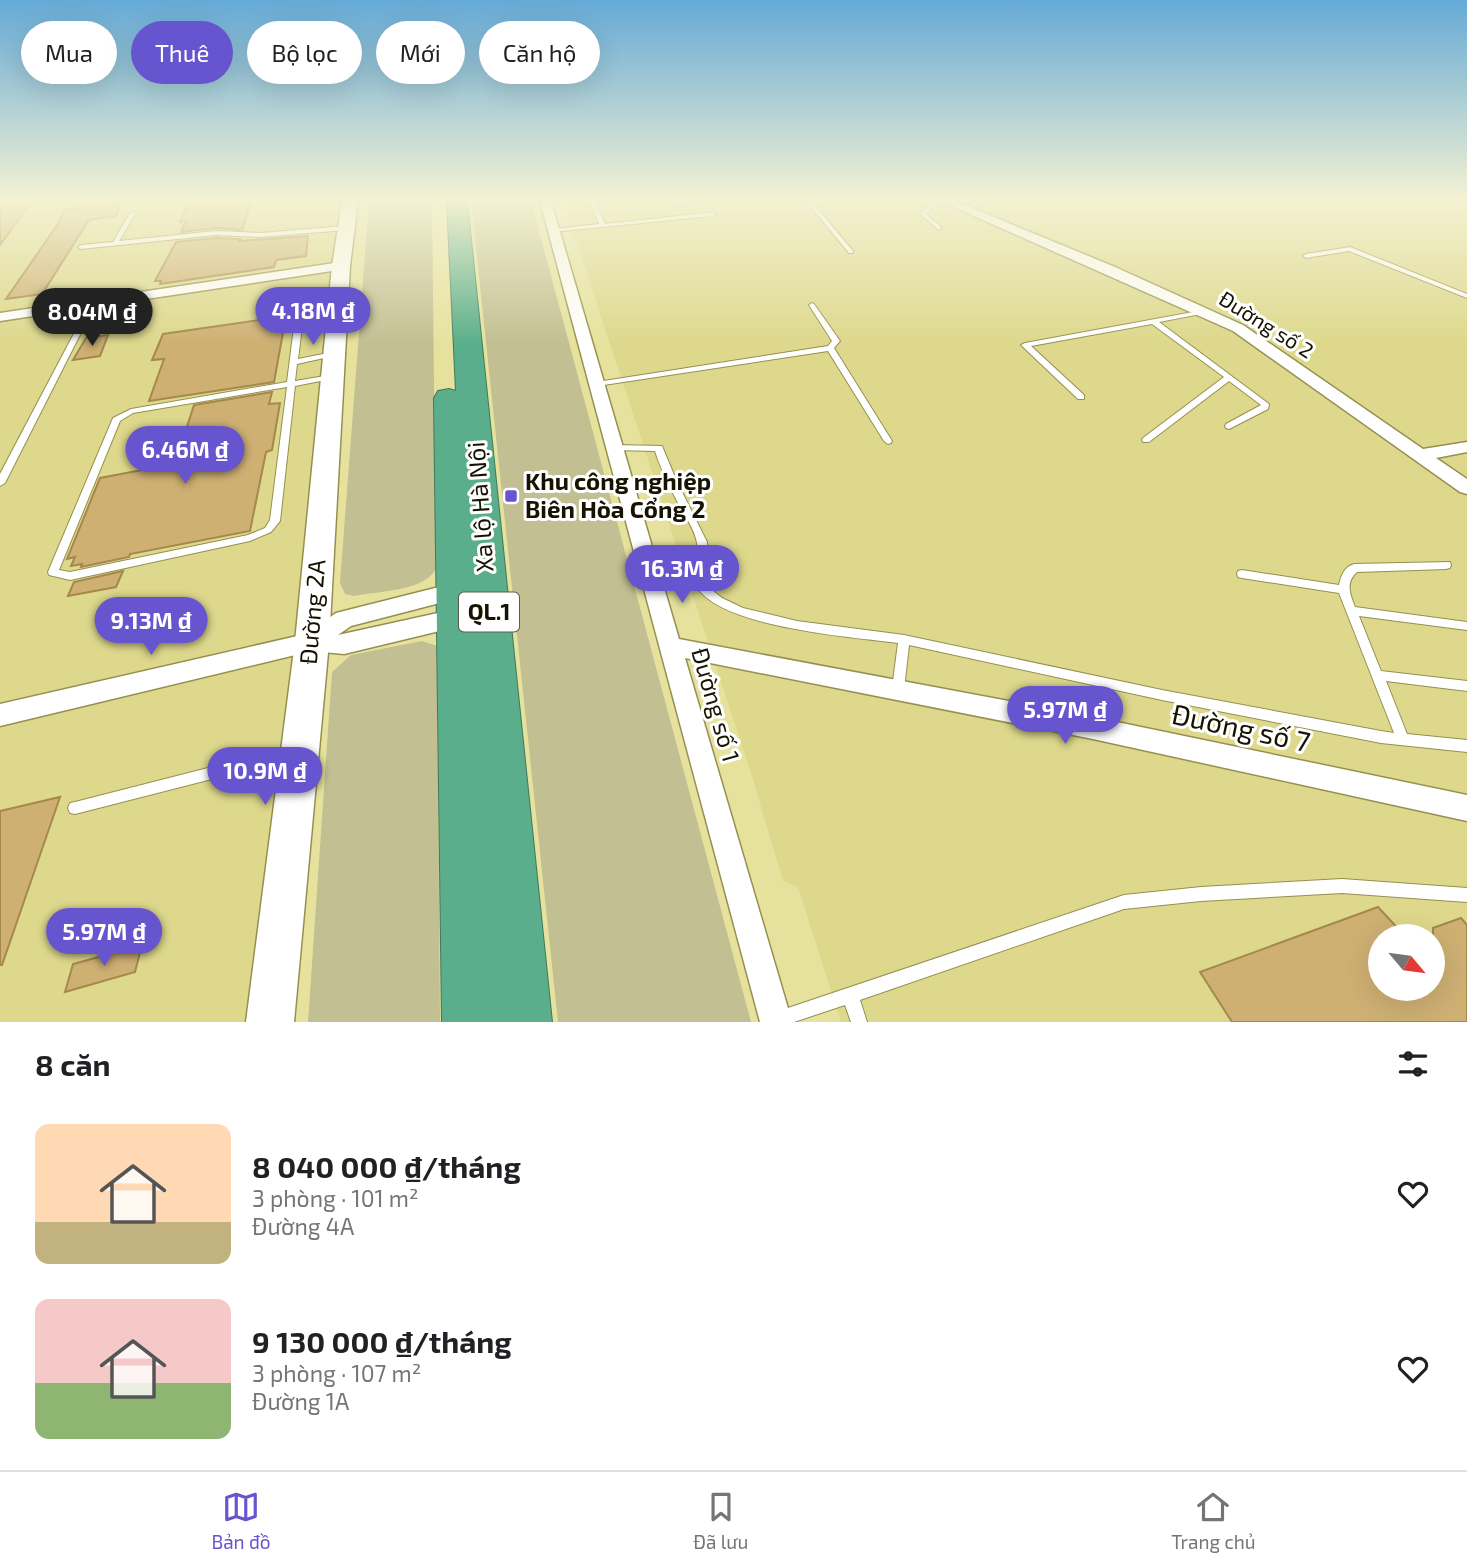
<!DOCTYPE html>
<html lang="vi">
<meta charset="utf-8">
<style>
body{margin:0;font-family:"Exo 2",sans-serif;background:#f2f2f2;color:#202124;height:100vh;display:flex;flex-direction:column;font-size:26px;white-space:nowrap}
*{box-sizing:border-box;margin:0}
p{font-size:23px;color:#757577}
.icon{flex:none;width:38px;height:38px;fill:none;stroke:currentColor;stroke-width:2;stroke-linecap:round;stroke-linejoin:round}
.map{position:relative;height:1022px;overflow:hidden}
.sheet{display:flex;flex-direction:column;background:#fff;flex:1}
.sheet>*{flex:none}
.guide{position:absolute;left:21px;top:21px;width:700px;height:63px;display:flex;gap:14px}
.needle{width:46px;rotate:119deg}
.buttons{position:absolute;left:1368px;top:924px;display:grid;gap:14px}
.buttons a{display:grid;place-items:center;width:77px;height:77px;border-radius:50%;background:#fff;box-shadow:0 7px 28px #0002;font-size:35px}
.price{position:absolute;translate:-50% -60px;padding:0 16px;border-radius:24px;background:#6655cf;color:#fff;font-size:23px;line-height:46px;filter:drop-shadow(0 2px 4px #0008)}
.price::after{content:'';position:absolute;left:50%;top:42px;width:21px;height:16px;margin-left:-10px;background:inherit;clip-path:polygon(0 0,100% 0,50% 100%)}
.price.on{background:#222;color:#fff}
ul{padding:0;list-style:none}
li{display:flex;align-items:center;gap:21px;height:175px;padding:0 35px}
li span{display:grid;place-items:center;flex:none;width:196px;height:140px;border-radius:14px;color:#555}
li>.icon{margin-inline-start:auto}
span .icon{width:84px;height:84px;fill:#fffc;stroke-width:1}
li b{font-size:30px}
h2{display:flex;justify-content:space-between;align-items:center;height:84px;padding:0 35px;font-size:30px}
.pill{padding:0 24px;border-radius:32px;background:#fff;box-shadow:0 7px 28px #0002;font-size:24px;line-height:63px}
.pill.on{background:#6655cf;color:#fff}
.menu{display:flex;justify-content:space-around;align-items:center;height:98px;border-top:2px solid #e0e0e0;background:#fff;font-size:19px;color:#757577}
.menu a{display:grid;justify-items:center;gap:4px}
.menu .on{color:#6655cf}
.map>svg:first-child{display:block}
</style>
<div class="map">
<svg width="1467" height="1022" viewBox="0 0 1467 1022">
<rect width="100%" height="100%" fill="#e6e29e"/>
<g fill="#ddd88c" fill-rule="evenodd">
<path d="M0,201h344l-45,438 -46,383h-253z"/>
<path d="M563,201h904v821h-626l-43,-135 -15,-6 -31,-105zM1381,936h52v53h-52z"/>
</g>
<g fill="#c2bf92">
<path d="M369,201h63l4,368c-13,23 -59,22 -82,27l-9,-2 -5,-11z"/>
<path d="M471,201h60l220,821h-193z"/>
<path d="M422,641l15,5 3,376h-132l24,-350 19,-17z"/>
</g>
<g fill="#ceb073" stroke="#a5884c" stroke-width="2">
<path d="M0,201h32l-32,44z"/>
<path d="M79,201h42l-5,15 -27,4 -47,74 -36,5 52,-75 6,-14 9,-1z"/>
<path d="M189,201h62l-9,29 -26,-2 -35,4 5,-11 -6,1z"/>
<path d="M308,236l-2,20 -30,4 -2,7 -114,17 1,-3h-6l21,-39 40,-4 24,1 -1,2z"/>
<path d="M286,316l-12,66 -125,19 15,-42 -12,1 11,-26z"/>
<path d="M108,335l-8,21 -27,4 13,-22z"/>
<path d="M272,392l-3,12 11,-1 -8,47 -6,2 -16,79 -120,23 -1,3 -48,10 1,-3 -11,2 4,-9 -8,2 33,-81 69,-13 8,-25 6,-1 11,-34z"/>
<path d="M123,571l-7,16 -48,9 6,-14z"/>
<path d="M60,797l-58,168h-2v-154z"/>
<path d="M1378,907l27,29h-24v53h52v-61l28,-10 6,7v97h-235l-32,-50z"/>
<path d="M142,945l-7,27 -70,20 8,-28z"/>
</g>
<g fill="none" stroke-linecap="round" stroke-linejoin="round">
<defs>
<g id="lane">
<path d="M589,201h6l10,23 108,-12 3,2 -3,2 -161,16 -1,-1 3,-2 45,-5z"/>
<path d="M669,201h10l14,5 -3,2z"/>
<path d="M806,201h5l42,50v2h-4z"/>
<path d="M943,201l6,1 -19,7 -4,5 15,13 1,1 -3,2 -19,-16 6,-7z"/>
<path d="M984,201h10l-32,9 -3,-2z"/>
<path d="M133,211l3,2 -17,28 97,-10 45,2 85,-7 3,2 -3,2 -85,7 -45,-2 -135,14 -3,-2 3,-2 32,-3 17,-29z"/>
<path d="M1350,247l117,47v4l-118,-47 -43,7 -3,-2 3,-2z"/>
<path d="M93,301l3,2 -91,180 -5,3v-12l90,-171z"/>
<path d="M812,303l2,1 26,37 -6,7 58,93 -1,2 -3,1 -4,-3 -56,-90 -231,35 -4,-2 4,-2 231,-36 4,-5 -23,-36z"/>
<path d="M1204,310l2,1v2l-47,9 110,82 -1,5 -39,20 -3,-1 -1,-2 1,-2 35,-19 -32,-24 -80,61h-6l-1,-2 1,-2 81,-61 -72,-53 -121,22 53,49v4h-6l-57,-54 4,-2z"/>
<path d="M299,317l4,2 -5,40 35,-7 4,2 -4,2 -36,8 -2,17 36,-6 4,2 -4,2 -36,7 -15,135 -9,11 -21,9 -180,39 -21,-5 -1,-3 65,-154 18,-9 156,-27 8,-63zM287,387l-17,133 -5,8 -17,7 -178,37 -11,-2 61,-149 13,-8z"/>
<path d="M616,445l46,1 15,36 30,60 -2,34 2,10 15,12 21,10 54,13 107,14 258,55 219,41 13,2 -55,-140 -97,-15 -4,-1 -1,-3 1,-3 4,-1 97,15c2,-9 5,-18 15,-21l96,-2 1,3 -1,3 -4,1 -89,3c-12,11 -7,22 -2,35l112,15v8l-108,-14 22,55 86,10v10l-81,-10 21,53 60,6v12l-86,-9 -219,-43 -253,-55 -5,44 -2,4 -4,1 -4,-1 -2,-4 6,-46c-46,-6 -170,-15 -199,-53 -11,-14 0,-31 -2,-47 -2,-13 -12,-27 -18,-38 -9,-18 -18,-35 -24,-54l-42,-1 -1,-2z"/>
<path d="M290,747l5,2 1,4 -1,4 -5,2 -215,55 -5,-1 -2,-5 2,-5 5,-1z"/>
<path d="M1342,879l125,9v14l-125,-9 -141,8 -77,8 -264,91 7,22h-16l-6,-17 -51,17h-22l-1,-3 2,-6 6,-2 345,-116 77,-8z"/>
</g>
<g id="street">
<path d="M540,201h11l128,438 414,78 374,78v26l-374,-82 -408,-81 107,364h-32z"/>
<path d="M940,201h15l160,66 128,58 180,124 44,-7v10l-31,6 31,21v15l-7,-2 -227,-161z"/>
<path d="M341,262l4,1v6l-345,52v-8z"/>
<path d="M455,583l8,2 3,6 -3,6 -112,29 -13,9 118,-26 8,3 3,6 -3,6 -8,3 -112,27 -32,-3 -312,75v-22l306,-70 30,-21z"/>
</g>
<path id="secondary" d="M342,201h16l-8,65 -21,376 -35,380h-48l49,-380 37,-376z"/>
<path id="highway" d="M447,201h20l85,821h-110l-8,-624 4,-7 11,-2 7,2z"/>
</defs>
<use href="#lane" stroke="#95904f" stroke-width="2"/>
<use href="#street" stroke="#95904f" stroke-width="3"/>
<use href="#secondary" stroke="#95904f" stroke-width="3"/>
<use href="#highway" stroke="#42785a" stroke-width="2"/>
<use href="#lane" fill="#fff" fill-rule="evenodd"/>
<use href="#street" fill="#fff" fill-rule="evenodd"/>
<use href="#secondary" fill="#fff" fill-rule="evenodd"/>
<use href="#highway" fill="#5aae8b" fill-rule="evenodd"/>
</g>
<linearGradient id="sky" x2="0" y2="1"><stop stop-color="#65aad6"/><stop offset="0.58" stop-color="#f4f2d3"/><stop offset="1" stop-color="#f4f2d3" stop-opacity="0"/></linearGradient>
<rect width="1467" height="344" fill="url(#sky)"/>
<rect fill="#6655cf" stroke="#fff" stroke-width="2.5" x="504" y="489" width="14" height="14" rx="3.5"/>
<g text-anchor="middle" stroke-width="6" stroke-linejoin="round" paint-order="stroke">
<g font-size="21" fill="#161300" stroke="#fff">
<text transform="translate(1266 325) rotate(32)" y="7">Đường số 2</text>
</g>
<rect fill="#fff" stroke="#5c5a4c" stroke-width="2" x="459" y="592.5" width="60" height="39" rx="5"/>
<g font-size="23" font-weight="bold" fill="#161300">
<text x="489" y="620">QL.1</text>
</g>
<g font-size="24" font-weight="bold" fill="#161300" stroke="#fff" text-anchor="start">
<text x="525" y="490">Khu công nghiệp<tspan x="525" dy="28">Biên Hòa Cổng 2</tspan></text>
</g>
<g font-size="24" fill="#161300" stroke="#fff">
<text transform="translate(481 507) rotate(-94)" y="8">Xa lộ Hà Nội</text>
<text transform="translate(313 612) rotate(-85)" y="8">Đường 2A</text>
<text transform="translate(715 705) rotate(74)" y="8">Đường số 1</text>
</g>
<g font-size="28" fill="#161300" stroke="#fff">
<text transform="translate(1241 728) rotate(12)" y="10">Đường số 7</text>
</g>
</g>
</svg>
<div class="buttons">
<a><svg class="needle" viewBox="-14 -14 28 28"><path d="M0-13l5 13h-10z" fill="#e53935"/><path d="M0 13l5-13h-10z" fill="#757577"/></svg></a>
</div>
<b class="price" style="left:313px;top:347px">4.18M ₫</b>
<b class="price on" style="left:92px;top:348px">8.04M ₫</b>
<b class="price" style="left:185px;top:486px">6.46M ₫</b>
<b class="price" style="left:682px;top:605px">16.3M ₫</b>
<b class="price" style="left:151px;top:657px">9.13M ₫</b>
<b class="price" style="left:1065px;top:746px">5.97M ₫</b>
<b class="price" style="left:265px;top:807px">10.9M ₫</b>
<b class="price" style="left:104px;top:968px">5.97M ₫</b>
<div class="guide">
<a class="pill">Mua</a>
<a class="pill on">Thuê</a>
<a class="pill">Bộ lọc</a>
<a class="pill">Mới</a>
<a class="pill">Căn hộ</a>
</div>
</div>
<section class="sheet">
<h2>8 căn<svg class="icon" aria-label="filters" viewBox="0 0 24 24"><path d="M4 7h16M4 17h16"/><circle cx="9" cy="7" r="2"/><circle cx="15" cy="17" r="2"/></svg></h2>
<ul>
<li><span style="background:linear-gradient(#ffd9b3 70%,#c2b280 0)"><svg class="icon" aria-label="home" viewBox="0 0 24 24"><path d="M3 11l9-7 9 7M6 9v11h12V9"/></svg></span><div><b>8 040 000 ₫/tháng</b><p>3 phòng · 101 m²</p><p>Đường 4A</p></div><svg class="icon" aria-label="heart" viewBox="0 0 24 24"><path d="M12 20l-8-8c-3-5 5-10 8-4 3-6 11-1 8 4z"/></svg></li>
<li><span style="background:linear-gradient(#f6c9c9 60%,#8fb573 0)"><svg class="icon" aria-label="home" viewBox="0 0 24 24"><path d="M3 11l9-7 9 7M6 9v11h12V9"/></svg></span><div><b>9 130 000 ₫/tháng</b><p>3 phòng · 107 m²</p><p>Đường 1A</p></div><svg class="icon" aria-label="heart" viewBox="0 0 24 24"><path d="M12 20l-8-8c-3-5 5-10 8-4 3-6 11-1 8 4z"/></svg></li>
</ul>
</section>
<nav class="menu">
<a class="on"><svg class="icon" aria-label="map" viewBox="0 0 24 24"><path d="M3 6l6-2 6 2 6-2v14l-6 2-6-2-6 2zM9 4v14M15 6v14"/></svg>Bản đồ</a>
<a><svg class="icon" aria-label="saved" viewBox="0 0 24 24"><path d="M7 4h10v16l-5-4-5 4z"/></svg>Đã lưu</a>
<a><svg class="icon" aria-label="home" viewBox="0 0 24 24"><path d="M3 11l9-7 9 7M6 9v11h12V9"/></svg>Trang chủ</a>
</nav>
